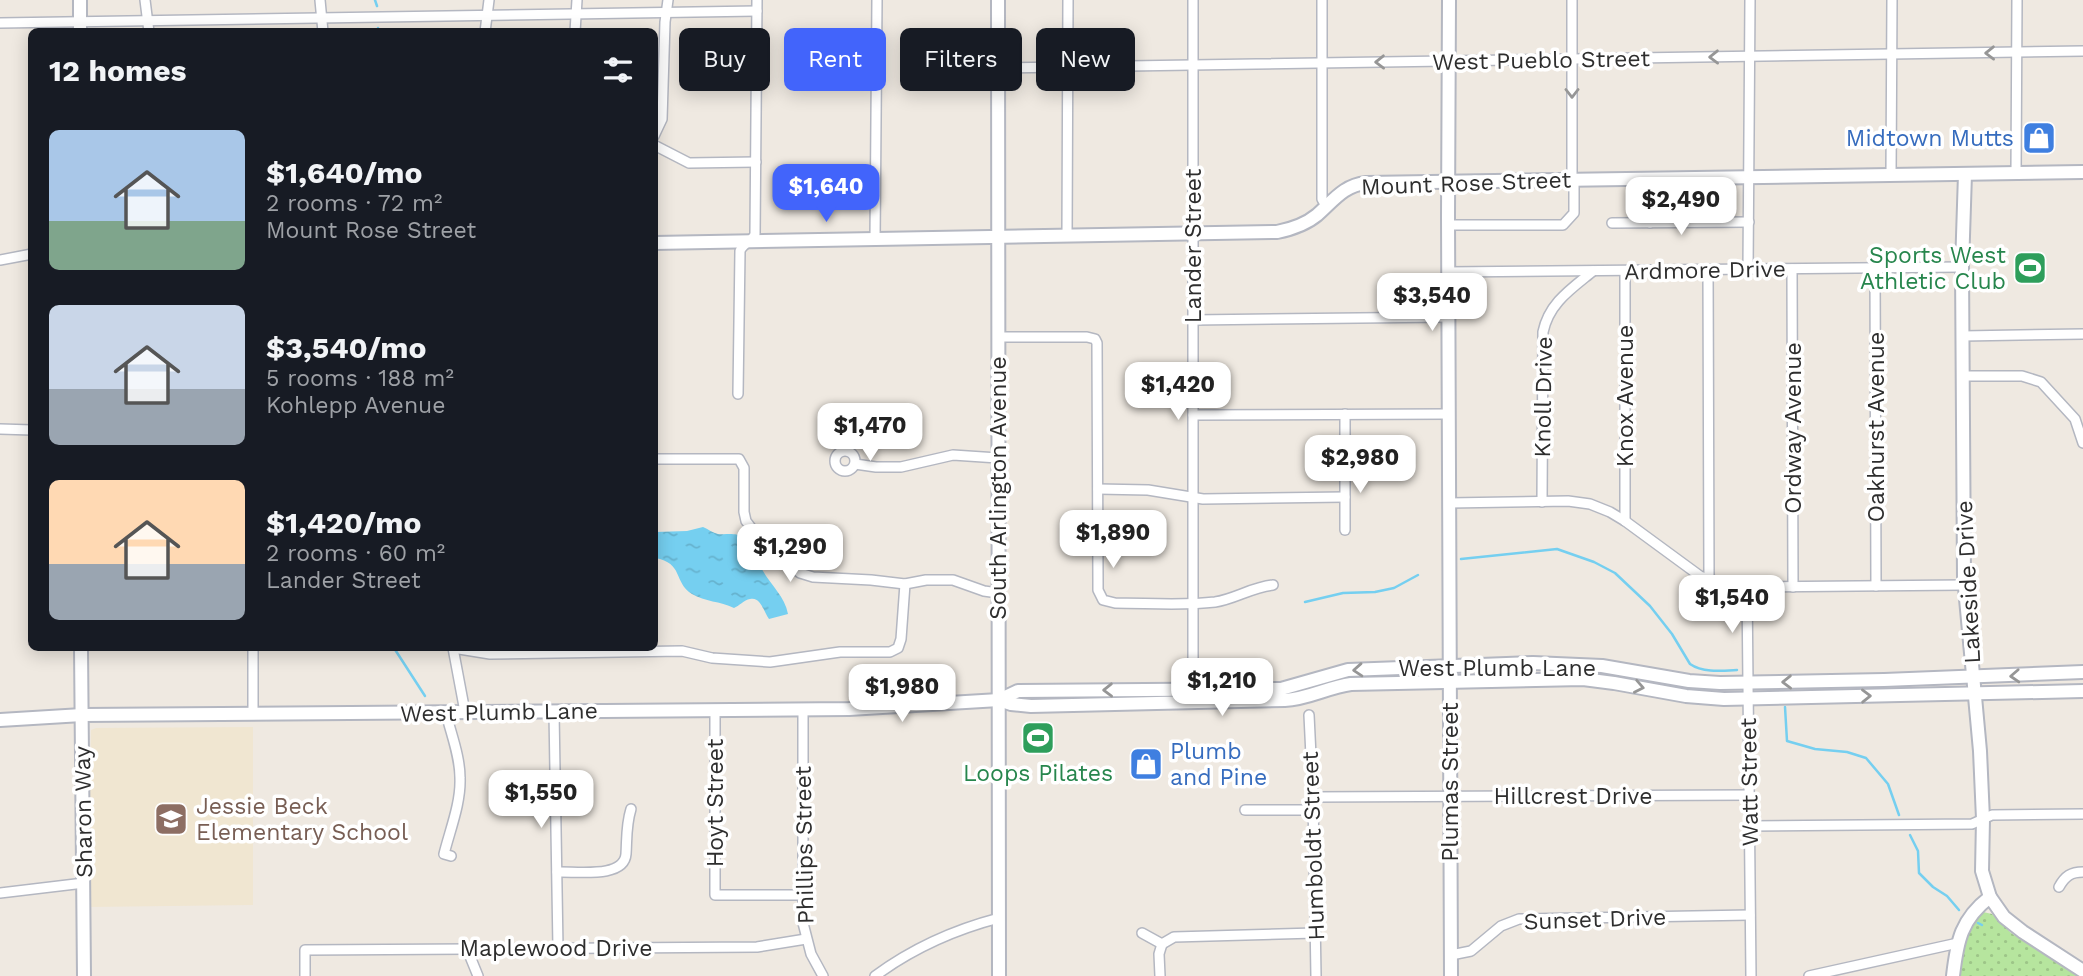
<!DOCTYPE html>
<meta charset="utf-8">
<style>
body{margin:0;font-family:"Work Sans",sans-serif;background:#242831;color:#f1f3f6;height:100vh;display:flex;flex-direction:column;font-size:26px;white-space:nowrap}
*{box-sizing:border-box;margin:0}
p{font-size:23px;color:#9ea1a6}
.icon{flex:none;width:38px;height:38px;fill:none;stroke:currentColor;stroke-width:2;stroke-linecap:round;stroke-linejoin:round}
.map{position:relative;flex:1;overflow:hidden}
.panel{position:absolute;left:28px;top:28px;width:630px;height:623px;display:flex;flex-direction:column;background:#171b24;border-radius:10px;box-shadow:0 4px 18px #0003}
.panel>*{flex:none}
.guide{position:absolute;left:679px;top:28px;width:665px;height:63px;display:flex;gap:14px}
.price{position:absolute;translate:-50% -60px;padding:0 16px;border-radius:14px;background:#fff;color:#222;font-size:23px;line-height:46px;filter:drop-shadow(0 2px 4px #0008)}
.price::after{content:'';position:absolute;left:50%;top:42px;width:21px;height:16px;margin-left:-10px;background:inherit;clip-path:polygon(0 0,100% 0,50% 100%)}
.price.on{background:#4264fb;color:#fff}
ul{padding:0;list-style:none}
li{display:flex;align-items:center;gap:21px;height:175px;padding:0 21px}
li span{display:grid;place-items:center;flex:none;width:196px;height:140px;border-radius:10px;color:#555}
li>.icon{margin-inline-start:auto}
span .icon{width:84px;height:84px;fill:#fffc;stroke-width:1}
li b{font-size:30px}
h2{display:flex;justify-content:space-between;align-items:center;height:84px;padding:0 21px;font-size:30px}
.pill{padding:0 24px;border-radius:10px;background:#171b24;box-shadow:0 4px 18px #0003;font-size:24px;line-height:63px}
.pill.on{background:#4264fb;color:#fff}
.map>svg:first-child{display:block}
</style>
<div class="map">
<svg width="2083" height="976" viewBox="0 0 2083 976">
<defs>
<pattern id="park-dots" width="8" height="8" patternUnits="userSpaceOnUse" patternTransform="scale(1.75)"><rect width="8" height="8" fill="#b6e59e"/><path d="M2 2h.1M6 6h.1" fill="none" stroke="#9dc588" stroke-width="1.8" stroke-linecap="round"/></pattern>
<pattern id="water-ripples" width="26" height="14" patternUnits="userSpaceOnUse" patternTransform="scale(1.75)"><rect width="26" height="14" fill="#75cff0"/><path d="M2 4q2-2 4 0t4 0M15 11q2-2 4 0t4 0" fill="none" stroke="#66b2ce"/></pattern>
</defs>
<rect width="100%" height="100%" fill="#efe9e1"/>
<path fill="#f0e6d1" d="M253,727v178l-165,2 3,-177 5,-2z"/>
<path fill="url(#park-dots)" d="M1983,912l9,2 19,19 66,43h-119c3,-18 9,-55 25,-64z"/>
<path fill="url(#water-ripples)" d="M703,527c5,2 10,6 15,7 10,1 17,-2 27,4 12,6 12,21 18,33 8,14 22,26 25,43l-19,5c-5,-6 -8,-23 -19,-20 -6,1 -11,7 -16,9 -14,-7 -29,-6 -42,-14 -19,-12 -8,-31 -37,-36v-26l32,-1z"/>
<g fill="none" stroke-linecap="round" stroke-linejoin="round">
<g stroke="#75cff0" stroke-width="2.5">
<path d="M375,0l2,6"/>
<path d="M377,32l1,-4"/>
<path d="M1461,559l96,-10 37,13 21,11 35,33 22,28 18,30c13,9 31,7 47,6"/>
<path d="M1305,602l38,-9 32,-1 19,-4 24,-13"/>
<path d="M394,648l31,48"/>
<path d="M1785,707l2,34 28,8 32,3 19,6 22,26 11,31"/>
<path d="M1910,835l8,16 1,22 14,14 14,9 12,14"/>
<path d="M1978,923l4,2"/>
</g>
<defs>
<g id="street">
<path d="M145,0l4,32"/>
<path d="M320,0l3,32"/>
<path d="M1322,0v199l4,7"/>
<path d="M0,23l757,-12"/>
<path d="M485,32l4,-32"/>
<path d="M575,32l2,-32"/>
<path d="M998,68l1085,-17"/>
<path d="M654,136l8,-17 3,-97 3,-22"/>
<path d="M654,145l35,18 67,-1"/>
<path d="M2016,173l1,-173"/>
<path d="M1891,175l1,-175"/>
<path d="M1572,180v-180"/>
<path d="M1612,223l137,-1"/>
<path d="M1650,223v-45"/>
<path d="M1448,225h115l11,-12v-34"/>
<path d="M1067,235l1,-235"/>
<path d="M875,240l2,-240"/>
<path d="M0,260l32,-6"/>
<path d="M1875,268l1,318"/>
<path d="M1792,269l1,318"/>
<path d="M1708,270l1,310"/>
<path d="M1748,270l2,-270"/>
<path d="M1625,271v250"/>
<path d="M1448,272l514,-5"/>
<path d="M1193,320l255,-3"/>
<path d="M1963,336l120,-2"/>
<path d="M998,337h89l8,2 2,4 1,239v8l5,10 12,3c32,0 67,3 100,-1 20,-3 37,-15 58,-17"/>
<path d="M1963,376h59l19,6 34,37 8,24"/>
<path d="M738,394l2,-143c3,-8 12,-9 15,-17l2,-234"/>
<path d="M1193,415l255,-1"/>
<path d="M0,429l32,1"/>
<circle cx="845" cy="461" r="10"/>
<path d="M654,459h85l5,9v44l2,9 6,8 26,18 13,19 9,7 13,4 58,3 34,4 21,-4h27l31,11 14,2"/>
<path d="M855,464l21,3h25l52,-12 45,3"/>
<path d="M1098,489l50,1 55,9 142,-2"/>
<path d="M1542,502l1,-170c6,-29 28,-43 50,-61"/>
<path d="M1449,503l119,-2 22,3 20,8 15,9 75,55 29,10 25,1 210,-2"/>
<path d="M1345,530v-116"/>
<path d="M1747,587l4,389"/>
<path d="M453,648l37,6 192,-3 30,7 58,4 70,-10h50l8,-4 3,-9 4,-55"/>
<path d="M453,648l12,64"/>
<path d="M1193,695v-695"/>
<path d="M803,709v214l8,31 12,22"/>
<path d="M715,710v185h89"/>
<path d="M554,712l4,236"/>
<path d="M446,713c5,21 14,43 14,65 1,25 -10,52 -16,76l7,2"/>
<path d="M253,714v-66"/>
<path d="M1309,715l4,82 3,179"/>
<path d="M1313,797l437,-2"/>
<path d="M1245,810h68"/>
<path d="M1750,826l222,-2 20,-9 91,-1"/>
<path d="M557,872c19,-1 67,7 69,-18 1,-16 0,-29 5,-45"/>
<path d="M2059,887c6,-11 12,-15 24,-15"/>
<path d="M0,893l84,-10"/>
<path d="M1142,933l20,11"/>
<path d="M1162,944l12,-7 141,-4"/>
<path d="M467,949l11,27"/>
<path d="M1451,955l20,-4 30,-25 18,-7 231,-4"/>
<path d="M305,976v-26l452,-3 49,-8"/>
<path d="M875,976c38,-28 78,-46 124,-58"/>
<path d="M1160,976l-1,-22 3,-10"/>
<path d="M1809,976l149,-33"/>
</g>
<g id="secondary">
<path d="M998,0l1,976"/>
<path d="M1449,0l-1,216 3,760"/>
<path d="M80,32v-32"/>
<path d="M1965,174l-3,93 2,310 16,174 3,68 -1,52 8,26 14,20 19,15 60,39"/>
<path d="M654,243l623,-11c15,-3 28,-7 40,-17 16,-14 27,-30 49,-32l717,-11"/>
<path d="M81,648l3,328"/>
<path d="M999,700l19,-9 263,-2 67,-19 185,-7 69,3 87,15 31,2 164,-3 199,-8"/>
<path d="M0,720l82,-5 767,-6 150,-9 12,4 20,2 254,-6c23,-1 43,-13 66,-16l232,-5 31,4 72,13 38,3 359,-8"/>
<path d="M1953,976c4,-35 8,-57 37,-79"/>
</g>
</defs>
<use href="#street" stroke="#b4b7c1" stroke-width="12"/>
<use href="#secondary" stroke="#b4b7c1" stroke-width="16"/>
<use href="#street" stroke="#fff" stroke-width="9"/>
<use href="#secondary" stroke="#fff" stroke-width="12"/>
</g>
<defs><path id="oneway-chevron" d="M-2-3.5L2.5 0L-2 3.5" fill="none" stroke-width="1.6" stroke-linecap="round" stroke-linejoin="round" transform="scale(1.75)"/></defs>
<g stroke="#969696">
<use href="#oneway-chevron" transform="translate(1990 53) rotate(179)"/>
<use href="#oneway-chevron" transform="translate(1714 57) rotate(179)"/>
<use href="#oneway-chevron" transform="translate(1380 62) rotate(179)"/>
<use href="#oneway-chevron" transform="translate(1572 93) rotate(90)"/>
<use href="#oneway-chevron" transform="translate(1358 670) rotate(176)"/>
<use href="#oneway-chevron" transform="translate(2015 676) rotate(177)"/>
<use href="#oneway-chevron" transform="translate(1787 682) rotate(179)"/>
<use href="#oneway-chevron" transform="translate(1639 687) rotate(11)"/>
<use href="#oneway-chevron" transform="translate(1108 690) rotate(179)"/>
<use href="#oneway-chevron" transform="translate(1866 696) rotate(-1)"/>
</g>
<defs>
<symbol id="shop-square" viewBox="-11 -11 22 22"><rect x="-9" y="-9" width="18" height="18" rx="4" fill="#3f7fe0" stroke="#fff"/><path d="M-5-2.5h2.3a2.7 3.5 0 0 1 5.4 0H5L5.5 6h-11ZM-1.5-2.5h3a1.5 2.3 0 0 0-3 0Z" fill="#fff"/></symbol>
<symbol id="stadium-square" viewBox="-11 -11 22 22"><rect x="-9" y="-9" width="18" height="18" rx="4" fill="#2e9e5b" stroke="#fff"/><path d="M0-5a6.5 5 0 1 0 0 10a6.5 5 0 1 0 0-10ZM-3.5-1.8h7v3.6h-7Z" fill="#fff"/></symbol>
<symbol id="school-square" viewBox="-11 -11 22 22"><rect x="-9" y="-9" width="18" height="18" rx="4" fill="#8d6e63" stroke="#fff"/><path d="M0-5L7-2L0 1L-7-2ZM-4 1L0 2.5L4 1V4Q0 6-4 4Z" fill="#fff"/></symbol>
</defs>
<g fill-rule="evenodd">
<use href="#shop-square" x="2020" y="119" width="38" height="38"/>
<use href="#stadium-square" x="2011" y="249" width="38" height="38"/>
<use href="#stadium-square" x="1019" y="719" width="38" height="38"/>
<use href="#shop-square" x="1127" y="745" width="38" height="38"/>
<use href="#school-square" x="152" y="800" width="38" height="38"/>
</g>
<g text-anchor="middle" stroke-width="7" stroke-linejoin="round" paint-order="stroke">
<g font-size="23" fill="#2e2e2e" stroke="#fff">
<text transform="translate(1541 60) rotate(-1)" y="8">West Pueblo Street</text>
<text transform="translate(1466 183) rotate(-2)" y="8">Mount Rose Street</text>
<text transform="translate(1193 246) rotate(-90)" y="8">Lander Street</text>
<text transform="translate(1705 270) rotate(-1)" y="8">Ardmore Drive</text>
<text transform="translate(1625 396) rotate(-90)" y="8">Knox Avenue</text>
<text transform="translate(1543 397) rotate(-89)" y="8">Knoll Drive</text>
<text transform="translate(1876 427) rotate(-90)" y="8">Oakhurst Avenue</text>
<text transform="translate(1793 428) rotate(-90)" y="8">Ordway Avenue</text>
<text transform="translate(998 488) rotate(-90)" y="8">South Arlington Avenue</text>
<text transform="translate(1968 582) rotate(-93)" y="8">Lakeside Drive</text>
<text x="1497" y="676">West Plumb Lane</text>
<text transform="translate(499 712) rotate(-1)" y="8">West Plumb Lane</text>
<text transform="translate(1450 782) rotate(-90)" y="8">Plumas Street</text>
<text transform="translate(1749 782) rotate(-91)" y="8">Watt Street</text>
<text x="1573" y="804">Hillcrest Drive</text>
<text transform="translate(715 803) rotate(-90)" y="8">Hoyt Street</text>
<text transform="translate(83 812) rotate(-91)" y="8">Sharon Way</text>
<text transform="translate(804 845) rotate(-91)" y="8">Phillips Street</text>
<text transform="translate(1313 846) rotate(-92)" y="8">Humboldt Street</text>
<text transform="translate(1595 919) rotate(-2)" y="8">Sunset Drive</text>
<text x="556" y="956">Maplewood Drive</text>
</g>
<g font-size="23" fill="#366cbe" stroke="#fff" text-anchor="end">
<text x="2014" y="146">Midtown Mutts</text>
<text x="1170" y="759" text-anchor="start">Plumb<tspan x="1170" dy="26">and Pine</tspan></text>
</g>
<g font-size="23" fill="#27864d" stroke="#fff" text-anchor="end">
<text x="2006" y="263">Sports West<tspan x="2006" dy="26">Athletic Club</tspan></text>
<text x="1038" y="781" text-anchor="middle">Loops Pilates</text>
</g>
<g font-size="23" fill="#785e54" stroke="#fff" text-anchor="start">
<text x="196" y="814">Jessie Beck<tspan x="196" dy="26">Elementary School</tspan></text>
</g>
</g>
</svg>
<b class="price on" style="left:826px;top:224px">$1,640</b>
<b class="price" style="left:1681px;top:237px">$2,490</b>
<b class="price" style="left:1432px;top:333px">$3,540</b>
<b class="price" style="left:1178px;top:422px">$1,420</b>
<b class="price" style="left:870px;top:463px">$1,470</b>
<b class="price" style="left:1360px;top:495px">$2,980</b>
<b class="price" style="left:1113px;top:570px">$1,890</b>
<b class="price" style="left:790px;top:584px">$1,290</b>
<b class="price" style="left:1732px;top:635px">$1,540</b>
<b class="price" style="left:1222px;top:718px">$1,210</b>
<b class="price" style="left:902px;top:724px">$1,980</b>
<b class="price" style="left:541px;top:830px">$1,550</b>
<div class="guide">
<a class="pill">Buy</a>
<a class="pill on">Rent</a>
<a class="pill">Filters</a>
<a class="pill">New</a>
</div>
<section class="panel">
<h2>12 homes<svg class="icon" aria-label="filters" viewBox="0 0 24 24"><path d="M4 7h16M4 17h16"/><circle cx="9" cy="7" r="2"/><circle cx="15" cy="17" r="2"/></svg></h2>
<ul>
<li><span style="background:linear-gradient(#a9c7e8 65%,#7fa58c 0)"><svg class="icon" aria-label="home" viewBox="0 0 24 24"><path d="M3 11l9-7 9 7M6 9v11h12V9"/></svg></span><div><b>$1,640/mo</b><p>2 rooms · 72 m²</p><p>Mount Rose Street</p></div></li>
<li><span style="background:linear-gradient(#c9d6e8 60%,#9aa5b1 0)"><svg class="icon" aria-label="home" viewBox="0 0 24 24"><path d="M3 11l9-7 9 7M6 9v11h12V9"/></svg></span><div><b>$3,540/mo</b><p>5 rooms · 188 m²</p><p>Kohlepp Avenue</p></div></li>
<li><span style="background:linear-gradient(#ffd9b3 60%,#9aa5b1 0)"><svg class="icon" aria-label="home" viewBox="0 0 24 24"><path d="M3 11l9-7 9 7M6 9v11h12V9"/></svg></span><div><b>$1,420/mo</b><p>2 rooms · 60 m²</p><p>Lander Street</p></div></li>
</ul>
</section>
</div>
